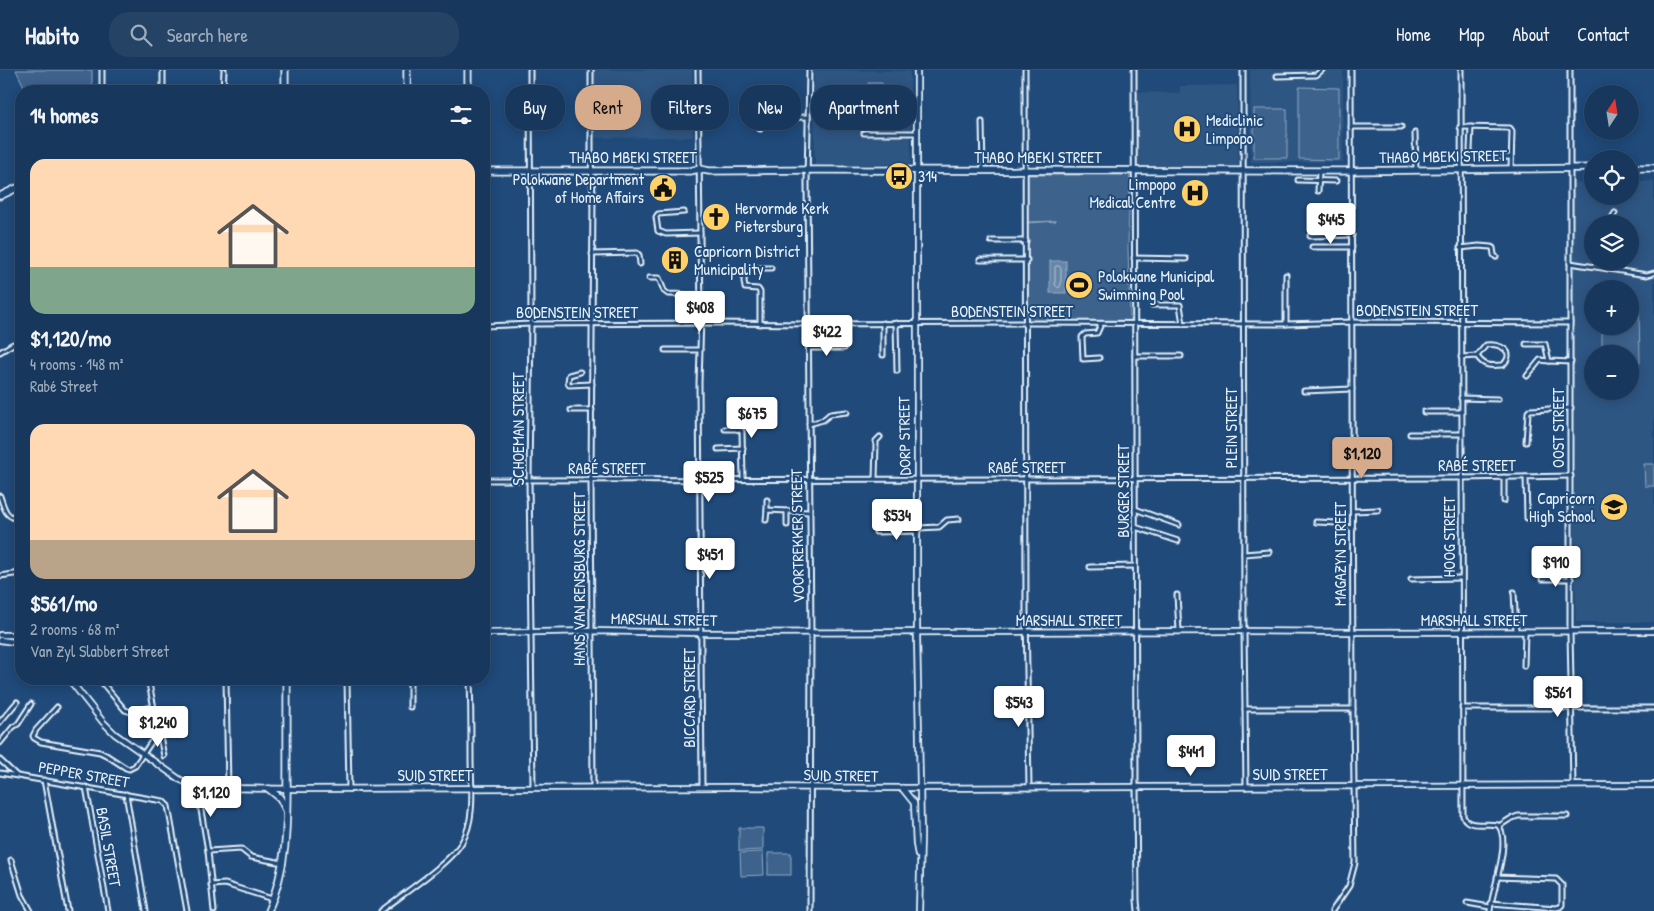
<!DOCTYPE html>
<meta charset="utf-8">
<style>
body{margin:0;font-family:"Patrick Hand",sans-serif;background:#244365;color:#f1f3f6;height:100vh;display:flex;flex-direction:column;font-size:19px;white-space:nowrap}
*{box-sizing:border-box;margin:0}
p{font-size:16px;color:#9eacbb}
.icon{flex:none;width:28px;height:28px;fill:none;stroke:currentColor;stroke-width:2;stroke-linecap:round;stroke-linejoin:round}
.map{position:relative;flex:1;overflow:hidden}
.details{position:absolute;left:15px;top:15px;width:475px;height:600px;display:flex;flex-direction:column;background:#17385c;border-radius:20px;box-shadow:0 2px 12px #0003,0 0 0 1px #365272}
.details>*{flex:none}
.top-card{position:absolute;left:505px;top:15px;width:475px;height:45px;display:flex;gap:10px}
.needle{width:32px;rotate:12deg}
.controls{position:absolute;left:1584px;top:15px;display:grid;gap:10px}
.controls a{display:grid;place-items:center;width:55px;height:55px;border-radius:50%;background:#17385c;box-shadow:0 2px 12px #0003,0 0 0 1px #365272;font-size:25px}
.price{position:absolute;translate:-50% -42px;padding:0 11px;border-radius:5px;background:#fff;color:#222;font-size:16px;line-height:32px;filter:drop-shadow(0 1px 2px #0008)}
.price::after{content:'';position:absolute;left:50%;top:30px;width:15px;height:11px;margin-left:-8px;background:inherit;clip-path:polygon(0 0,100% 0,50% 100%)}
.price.current{background:#d6ab8b;color:#111}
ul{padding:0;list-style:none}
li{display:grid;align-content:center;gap:10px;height:265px;padding:0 15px}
li span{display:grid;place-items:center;height:155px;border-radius:15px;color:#555}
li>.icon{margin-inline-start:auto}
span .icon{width:90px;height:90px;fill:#fffc;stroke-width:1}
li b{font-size:21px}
h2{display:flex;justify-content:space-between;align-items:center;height:60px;padding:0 15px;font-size:21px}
.tag{padding:0 18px;border-radius:20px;background:#17385c;box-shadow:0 2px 12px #0003,0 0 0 1px #365272;font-size:18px;line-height:45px}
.tag.current{background:#d6ab8b;color:#111}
header{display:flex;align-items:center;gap:30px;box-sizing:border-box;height:70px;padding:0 25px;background:#17385c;border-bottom:1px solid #365272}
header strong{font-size:24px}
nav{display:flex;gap:28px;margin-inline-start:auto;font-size:18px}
.search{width:350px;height:45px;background:#244365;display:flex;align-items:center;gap:12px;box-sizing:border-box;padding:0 18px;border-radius:20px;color:#9eacbb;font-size:19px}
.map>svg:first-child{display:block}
</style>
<header>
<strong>Habito</strong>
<div class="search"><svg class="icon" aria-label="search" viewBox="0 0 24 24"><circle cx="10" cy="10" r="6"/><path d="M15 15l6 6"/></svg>Search here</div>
<nav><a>Home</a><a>Map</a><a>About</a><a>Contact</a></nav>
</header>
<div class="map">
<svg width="1654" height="841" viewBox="0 0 1654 841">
<rect width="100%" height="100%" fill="#1f4a7a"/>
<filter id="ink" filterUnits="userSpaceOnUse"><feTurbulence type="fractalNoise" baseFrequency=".02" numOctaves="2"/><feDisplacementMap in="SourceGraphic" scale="10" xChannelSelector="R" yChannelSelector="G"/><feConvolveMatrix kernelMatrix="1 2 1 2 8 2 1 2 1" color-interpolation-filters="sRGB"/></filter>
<g filter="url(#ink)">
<g fill="#2e5683" fill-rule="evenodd">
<path d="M593,0h99l1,67 -101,1z"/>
<path d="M814,0l96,1 1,93 -96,1z"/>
<path d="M1250,0h93v92h-92z"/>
<path d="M1237,15l1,81 -101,1v-75l43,1v-7z"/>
<path d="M1654,111v441h-78l-5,-439 21,-1v14h38v-14zM1592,154h38v37h-38zM1592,219h38v37h-38zM1592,284h38v37h-38z"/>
</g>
<g fill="#3c628c" stroke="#92aac2">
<path d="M16,0h76v21h-66z"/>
<path d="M868,13h14l1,20h-14z"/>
<path d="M1299,17l40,1v72l-40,-1z"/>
<rect x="1254" y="39" width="33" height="49"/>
<path d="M1027,105h103l-2,72 2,74 -102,1 -1,-99 29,-2 -29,1z"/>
<path d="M1630,237h9l1,56h-10v-9h-28v-28h28z"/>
<path d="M1644,394h10v22h-9z"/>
<path d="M739,758h24v22l-24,1z"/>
<path d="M763,782l1,23 -23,1 -1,-23z"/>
<rect x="768" y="783" width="23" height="22"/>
</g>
<rect fill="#6685a7" stroke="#9ab0c7" x="1050" y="191" width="16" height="32"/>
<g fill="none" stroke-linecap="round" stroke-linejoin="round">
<path stroke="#b4c6d8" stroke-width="1" d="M1056,196h3l2,2v17l-2,3 -4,-3v-17z"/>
<defs>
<g id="minor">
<path d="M102,0v21"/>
<path d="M163,0v21"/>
<path d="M530,0l1,254 -2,156 4,307"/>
<path d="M591,0v90l2,35 -2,285 2,308"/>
<path d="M698,0l3,247 -2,66 3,404"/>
<path d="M809,0l-2,112 4,450 -1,279"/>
<path d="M1025,0l1,543 3,175"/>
<path d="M1134,0l2,717 1,113 1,11"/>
<path d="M1243,0l1,561 2,156"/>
<path d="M1461,0l2,746c5,13 23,6 35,9 14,16 -6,65 -8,86"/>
<path d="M1570,0v562l3,153"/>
<path d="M1277,6l39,-1 6,-5"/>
<path d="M223,21l1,-21"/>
<path d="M982,52l1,48"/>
<path d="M1351,57h50"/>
<path d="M1460,57l50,1 2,3 -1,38"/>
<path d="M1471,57l-1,23 2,5 9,3 30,-1"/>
<path d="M760,59l1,-9 3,-2 44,-1"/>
<path d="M864,63h53"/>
<path d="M1415,63l1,37"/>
<path d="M1298,110l38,1"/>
<path d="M1318,121l1,-19"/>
<path d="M684,142l-26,2 -2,3 2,14 8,3 34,-1"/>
<path d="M1608,154l7,-11"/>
<path d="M1310,166l42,-1"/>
<path d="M991,171h35"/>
<path d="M1312,177h40"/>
<path d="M1460,178l19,-2 12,1 2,1 1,7 2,2"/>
<path d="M592,184l45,-1 2,2 1,9"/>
<path d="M1134,188l52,1"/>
<path d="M980,190h47"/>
<path d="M1570,193l77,12 7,-2"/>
<path d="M1286,205v49"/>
<path d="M649,208h10l5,13 4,3 33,1"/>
<path d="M1152,235h28l3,19"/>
<path d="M883,253v32"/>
<path d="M896,253l1,48"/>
<path d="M760,254v-32l-2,-3 -13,-1 -1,-7 1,-10 3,-3h23"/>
<path d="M484,256l47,-2 180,-1 98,1 217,-1 260,1 66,-2 218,1"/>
<path d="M1526,274h19l4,17 22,1"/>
<path d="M809,278h35"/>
<path d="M665,280h35"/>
<path d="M0,282l13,-8 8,1"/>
<path d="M1135,286h46"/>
<path d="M1461,287l16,-1 9,-11c13,-2 31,6 17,20 -12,1 -19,2 -26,-9"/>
<path d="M1099,288l-16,1 -1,-22 3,-3 12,-1 4,-9"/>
<path d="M580,302l-11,3 -1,7 1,3 23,-1"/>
<path d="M1527,306l13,-16 9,1"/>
<path d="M1304,321l48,-2"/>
<path d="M1461,328l37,1"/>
<path d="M571,340h21"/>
<path d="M1424,342h37"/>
<path d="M809,354l14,-4 7,-6 17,-2"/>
<path d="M725,359h11l6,2 1,47"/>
<path d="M1410,364h51"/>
<path d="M1526,372l2,-30 2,-2 41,-2"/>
<path d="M718,379l25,-1"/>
<path d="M1504,407v24"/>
<path d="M1526,407l1,41"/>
<path d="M875,409l1,-35v-3l4,-4"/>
<path d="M484,410l977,-2 110,-2"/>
<path d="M0,426c4,12 6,23 21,23"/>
<path d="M1135,439l44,16"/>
<path d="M767,440v-10"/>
<path d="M1353,441l25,-1"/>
<path d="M766,450l1,-10 42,2"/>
<path d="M1316,452l22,1 15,6"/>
<path d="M787,455v-14"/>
<path d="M1135,457l43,14"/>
<path d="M918,458l21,-1 8,-7 12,-1"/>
<path d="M876,462l42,-1"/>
<path d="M1244,484l25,-2"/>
<path d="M1090,497l45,-1"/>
<path d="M0,506l21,-3"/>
<path d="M1411,509l50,-1"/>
<path d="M1542,509h29"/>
<path d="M1514,522l2,39"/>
<path d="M1177,525l2,36"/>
<path d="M1524,596l1,-34"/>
<path d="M99,609l26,31 6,2 22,-5"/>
<path d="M148,609l16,77"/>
<path d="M226,609l2,109"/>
<path d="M347,609l2,110"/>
<path d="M57,637l-21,23 -3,6 1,2 7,4 59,10 6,3 20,13 3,1 6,-3 23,-34"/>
<path d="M410,637v-28"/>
<path d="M1462,638h192"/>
<path d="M1245,639h108"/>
<path d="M0,652l17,-20"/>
<path d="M0,673l13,-16 5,-3 13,-20"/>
<path d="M0,690l16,15"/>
<path d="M0,703l163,28 5,5 19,105"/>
<path d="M44,710l24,131"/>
<path d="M86,717l22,124"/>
<path d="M197,717l11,64"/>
<path d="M126,724l20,117"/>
<path d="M1499,756l11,-7 8,-3h49"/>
<path d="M11,790l11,35 9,16"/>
<path d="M211,815l14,-1 47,15"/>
<path d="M1467,833l23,4"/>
<path d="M1491,833l65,5 4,-1 2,-2v-20l-6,-6 -59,-2"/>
<path d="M214,841l-6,-60 33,-2 10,8 32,6"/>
<path d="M381,841c22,-17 69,-48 81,-69 14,-24 9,-57 9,-83 0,-27 0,-53 -1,-80"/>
<path d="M1332,841l17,-25 6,-23 -2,-154 -2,-639"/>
</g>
<g id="tertiary">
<path d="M917,0v567l4,198 -2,76"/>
<path d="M484,563l108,-2 110,2 542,-2 109,1 301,-1"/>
<path d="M0,565h21"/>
<path d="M0,570l21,3"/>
<path d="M69,609l34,43 12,12 64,45 12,6 11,3 100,1 429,-2 171,1 752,-3"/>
<path d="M902,718l12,15 2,41 2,11"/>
</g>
<g id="primary">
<path d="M407,0v21"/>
<path d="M285,21v-21"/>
<path d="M468,21v-21"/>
<path d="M1630,98h24"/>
<path d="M484,101h206l9,-2 10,2 107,-1 525,1 251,-3"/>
<path d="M0,126l21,-10"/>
<path d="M269,719l11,9 6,12"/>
<path d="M268,841c20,-45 19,-88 19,-136 0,-32 0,-64 0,-96"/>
</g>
</defs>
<use href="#minor" stroke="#e8f1f8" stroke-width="7"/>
<use href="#tertiary" stroke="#e8f1f8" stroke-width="8"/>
<use href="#primary" stroke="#e8f1f8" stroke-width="9"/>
<use href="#minor" stroke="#1f4a7a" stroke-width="3"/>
<use href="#tertiary" stroke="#1f4a7a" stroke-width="4.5"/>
<use href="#primary" stroke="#1f4a7a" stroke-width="5.5"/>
</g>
</g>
<defs>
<symbol id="hospital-disc" viewBox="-11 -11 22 22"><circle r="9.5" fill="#ffd166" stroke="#1f4a7a"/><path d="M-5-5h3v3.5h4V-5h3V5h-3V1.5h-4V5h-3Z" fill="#111"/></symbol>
<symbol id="bus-disc" viewBox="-11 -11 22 22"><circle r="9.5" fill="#ffd166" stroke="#1f4a7a"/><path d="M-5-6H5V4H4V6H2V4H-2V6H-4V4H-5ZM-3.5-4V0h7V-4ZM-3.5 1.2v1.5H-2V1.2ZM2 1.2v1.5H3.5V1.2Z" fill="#111"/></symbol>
<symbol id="civic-disc" viewBox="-11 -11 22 22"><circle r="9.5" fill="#ffd166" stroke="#1f4a7a"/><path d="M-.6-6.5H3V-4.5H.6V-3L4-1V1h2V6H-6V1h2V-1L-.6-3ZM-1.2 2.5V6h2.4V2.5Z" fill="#111"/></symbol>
<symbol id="church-disc" viewBox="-11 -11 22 22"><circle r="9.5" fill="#ffd166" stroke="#1f4a7a"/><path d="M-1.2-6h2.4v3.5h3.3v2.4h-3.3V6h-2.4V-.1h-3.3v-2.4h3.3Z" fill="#111"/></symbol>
<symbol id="building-disc" viewBox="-11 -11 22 22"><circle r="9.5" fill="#ffd166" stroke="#1f4a7a"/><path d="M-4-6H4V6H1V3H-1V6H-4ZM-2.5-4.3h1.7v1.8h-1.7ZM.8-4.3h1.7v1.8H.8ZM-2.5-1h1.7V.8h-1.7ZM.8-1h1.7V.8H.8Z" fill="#111"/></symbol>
<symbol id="stadium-disc" viewBox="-11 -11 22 22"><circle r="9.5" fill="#ffd166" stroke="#1f4a7a"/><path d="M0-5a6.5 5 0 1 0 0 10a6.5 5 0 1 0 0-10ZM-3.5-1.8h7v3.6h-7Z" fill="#111"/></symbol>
<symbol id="school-disc" viewBox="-11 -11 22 22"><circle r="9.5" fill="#ffd166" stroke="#1f4a7a"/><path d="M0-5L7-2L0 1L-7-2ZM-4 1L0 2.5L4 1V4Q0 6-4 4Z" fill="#111"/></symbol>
</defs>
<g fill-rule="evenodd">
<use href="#hospital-disc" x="1171" y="43" width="32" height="32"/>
<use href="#bus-disc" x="883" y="90" width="32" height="32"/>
<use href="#civic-disc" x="647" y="102" width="32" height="32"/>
<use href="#hospital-disc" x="1179" y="107" width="32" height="32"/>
<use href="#church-disc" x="700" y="131" width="32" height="32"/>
<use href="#building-disc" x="659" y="174" width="32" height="32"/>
<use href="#stadium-disc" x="1063" y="199" width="32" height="32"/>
<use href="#school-disc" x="1598" y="421" width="32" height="32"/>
</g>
<g text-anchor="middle" stroke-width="4" stroke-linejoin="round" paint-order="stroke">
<g font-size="16" fill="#e8f1f8" stroke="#1f4a7a" text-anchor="start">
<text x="1206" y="56">Mediclinic<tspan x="1206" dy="18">Limpopo</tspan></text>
<text x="918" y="112">314</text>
<text x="644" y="115" text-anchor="end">Polokwane Department<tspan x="644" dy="18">of Home Affairs</tspan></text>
<text x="1176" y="120" text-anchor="end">Limpopo<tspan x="1176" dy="18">Medical Centre</tspan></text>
<text x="735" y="144">Hervormde Kerk<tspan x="735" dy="18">Pietersburg</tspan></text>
<text x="694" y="187">Capricorn District<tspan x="694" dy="18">Municipality</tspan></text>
<text x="1098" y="212">Polokwane Municipal<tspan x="1098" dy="18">Swimming Pool</tspan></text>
<text x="1595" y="434" text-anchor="end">Capricorn<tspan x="1595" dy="18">High School</tspan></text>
</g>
<g font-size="16" fill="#e8f1f8" stroke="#1f4a7a">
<text transform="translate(1443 86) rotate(-1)" y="6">THABO MBEKI STREET</text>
<text x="633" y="93">THABO MBEKI STREET</text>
<text x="1038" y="93">THABO MBEKI STREET</text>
<text x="1417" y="246">BODENSTEIN STREET</text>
<text x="1012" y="247">BODENSTEIN STREET</text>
<text x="577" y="248">BODENSTEIN STREET</text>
<text transform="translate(1231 358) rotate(-90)" y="6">PLEIN STREET</text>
<text transform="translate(1558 358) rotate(-90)" y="6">OOST STREET</text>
<text transform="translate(518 359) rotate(-90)" y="6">SCHOEMAN STREET</text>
<text transform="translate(904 366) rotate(-91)" y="6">DORP STREET</text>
<text x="1477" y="401">RABÉ STREET</text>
<text x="1027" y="403">RABÉ STREET</text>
<text x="607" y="404">RABÉ STREET</text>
<text transform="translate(1123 421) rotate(-90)" y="6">BURGER STREET</text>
<text transform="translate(797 466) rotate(-91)" y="6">VOORTREKKER STREET</text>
<text transform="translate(1449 467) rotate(-90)" y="6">HOOG STREET</text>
<text transform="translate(1340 484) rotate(-90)" y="6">MAGAZYN STREET</text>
<text transform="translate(579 509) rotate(-90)" y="6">HANS VAN RENSBURG STREET</text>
<text transform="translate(664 549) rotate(1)" y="6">MARSHALL STREET</text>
<text x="1069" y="556">MARSHALL STREET</text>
<text x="1474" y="556">MARSHALL STREET</text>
<text transform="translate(689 628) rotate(-90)" y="6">BICCARD STREET</text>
<text transform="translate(84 704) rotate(10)" y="6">PEPPER STREET</text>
<text x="1290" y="710">SUID STREET</text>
<text x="435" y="711">SUID STREET</text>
<text transform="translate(841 705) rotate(1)" y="6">SUID STREET</text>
<text transform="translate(109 777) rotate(80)" y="6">BASIL STREET</text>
</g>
</g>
</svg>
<div class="controls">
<a><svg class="needle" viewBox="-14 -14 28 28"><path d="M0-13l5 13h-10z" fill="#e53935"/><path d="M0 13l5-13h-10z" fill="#9eacbb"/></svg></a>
<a><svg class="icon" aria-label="locate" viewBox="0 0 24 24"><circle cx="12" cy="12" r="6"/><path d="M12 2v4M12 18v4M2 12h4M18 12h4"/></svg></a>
<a><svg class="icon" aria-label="layers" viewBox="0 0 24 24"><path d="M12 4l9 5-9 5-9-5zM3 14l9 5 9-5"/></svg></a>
<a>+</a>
<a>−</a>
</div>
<b class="price" style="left:1331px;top:175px">$445</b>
<b class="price" style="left:700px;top:263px">$408</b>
<b class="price" style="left:827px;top:287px">$422</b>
<b class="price" style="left:752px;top:369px">$675</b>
<b class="price current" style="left:1362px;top:409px">$1,120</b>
<b class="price" style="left:709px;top:433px">$525</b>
<b class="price" style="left:897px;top:471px">$534</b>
<b class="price" style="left:710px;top:510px">$451</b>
<b class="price" style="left:1556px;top:518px">$910</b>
<b class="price" style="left:1558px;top:648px">$561</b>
<b class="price" style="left:1019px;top:658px">$543</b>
<b class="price" style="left:158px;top:678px">$1,240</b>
<b class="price" style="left:1191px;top:707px">$441</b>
<b class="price" style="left:211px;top:748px">$1,120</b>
<div class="top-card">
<a class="tag">Buy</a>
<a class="tag current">Rent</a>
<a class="tag">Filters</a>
<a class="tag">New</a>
<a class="tag">Apartment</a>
</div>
<section class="details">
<h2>14 homes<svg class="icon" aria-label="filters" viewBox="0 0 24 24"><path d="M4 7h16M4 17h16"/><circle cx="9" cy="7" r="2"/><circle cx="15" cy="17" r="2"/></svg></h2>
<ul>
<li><span style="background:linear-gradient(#ffd9b3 70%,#7fa58c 0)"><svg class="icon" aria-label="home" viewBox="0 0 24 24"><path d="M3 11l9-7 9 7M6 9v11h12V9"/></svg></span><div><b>$1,120/mo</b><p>4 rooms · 148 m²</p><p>Rabé Street</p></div></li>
<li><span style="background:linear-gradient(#ffd9b3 75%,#b9a48a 0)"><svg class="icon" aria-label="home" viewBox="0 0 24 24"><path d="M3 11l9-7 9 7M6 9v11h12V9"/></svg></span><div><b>$561/mo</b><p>2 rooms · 68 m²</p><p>Van Zyl Slabbert Street</p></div></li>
</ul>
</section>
</div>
